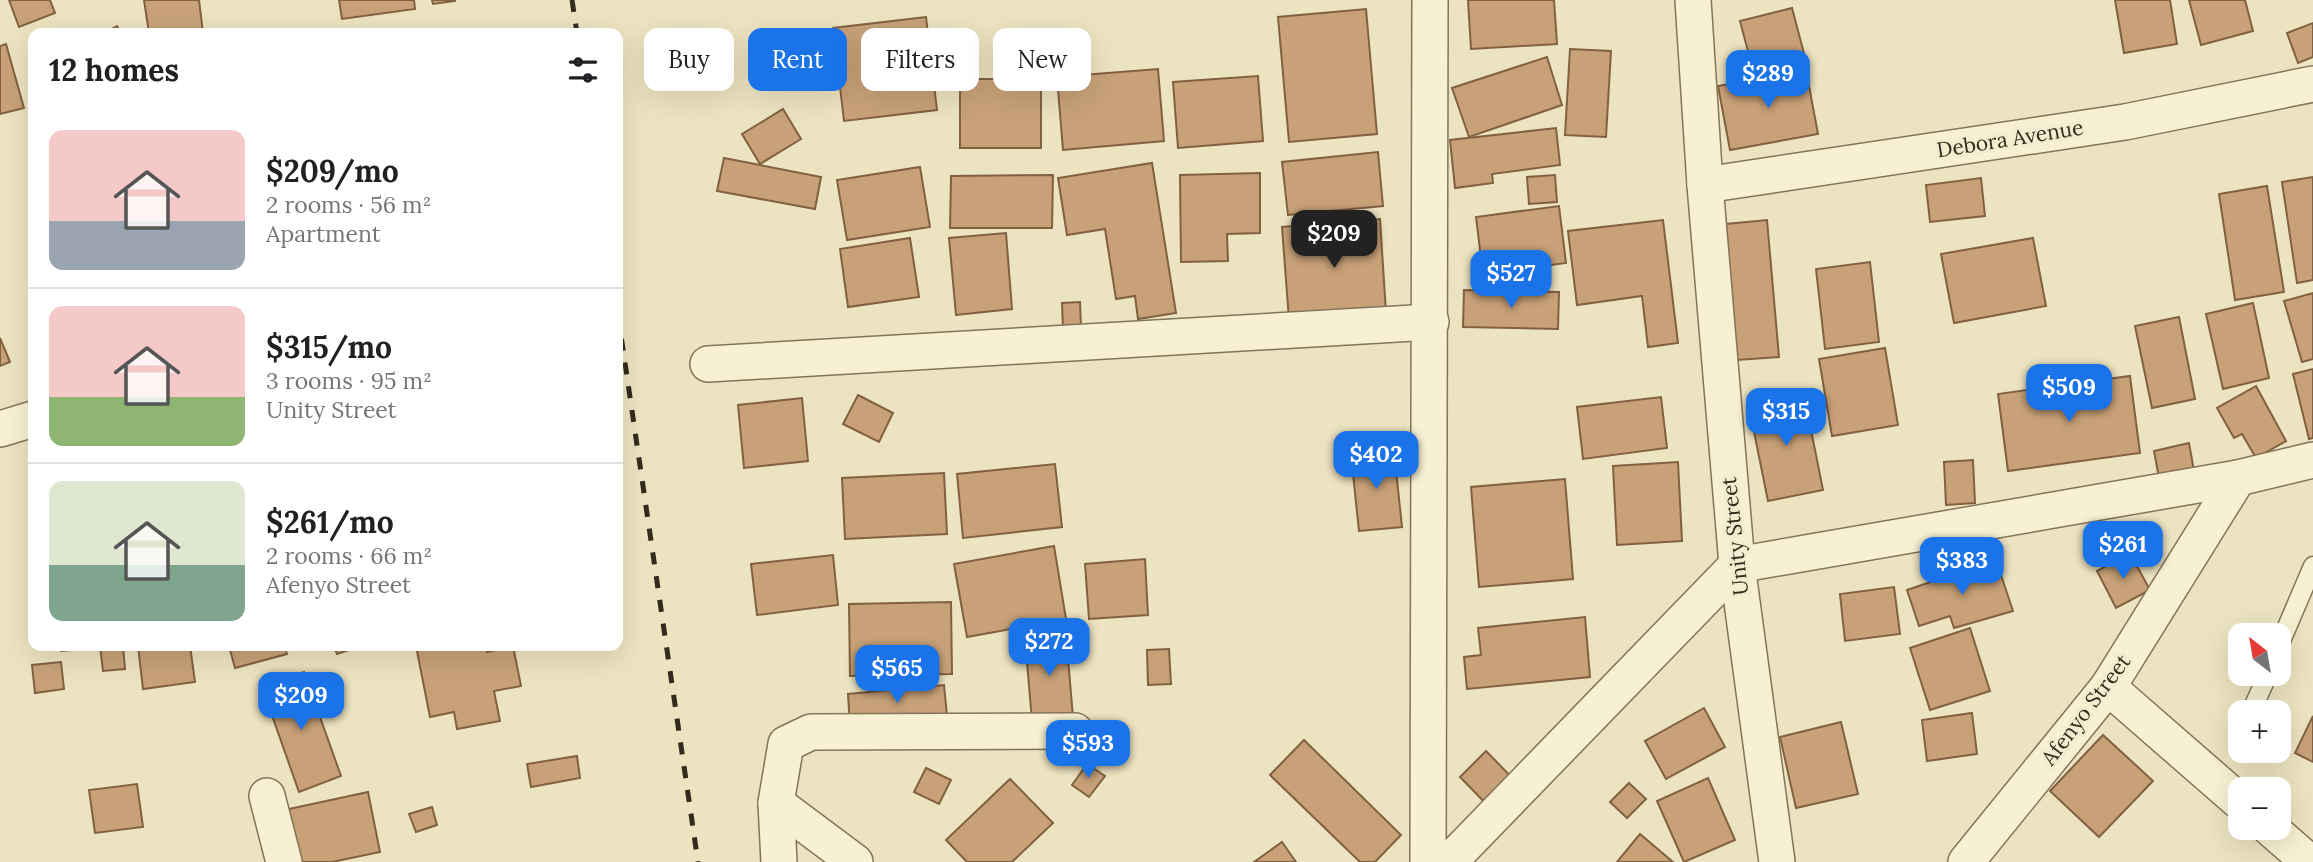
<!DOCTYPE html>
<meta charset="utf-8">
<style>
body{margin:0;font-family:Lora,serif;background:#f2f2f2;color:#202124;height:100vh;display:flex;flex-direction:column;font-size:26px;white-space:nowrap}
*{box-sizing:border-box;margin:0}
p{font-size:23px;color:#757577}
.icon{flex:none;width:38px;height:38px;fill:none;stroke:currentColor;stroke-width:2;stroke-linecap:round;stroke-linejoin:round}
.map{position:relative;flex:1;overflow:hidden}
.panel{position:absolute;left:28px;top:28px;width:595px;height:623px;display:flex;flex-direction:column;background:#fff;border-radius:14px;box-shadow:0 7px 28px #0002}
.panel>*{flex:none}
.top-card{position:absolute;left:644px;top:28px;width:665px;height:63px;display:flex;gap:14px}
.needle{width:46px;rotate:329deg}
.buttons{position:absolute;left:2228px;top:623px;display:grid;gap:14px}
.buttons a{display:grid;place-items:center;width:63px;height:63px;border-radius:14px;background:#fff;box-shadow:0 7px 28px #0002;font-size:35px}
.price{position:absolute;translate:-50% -60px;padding:0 16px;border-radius:14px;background:#1a73e8;color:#fff;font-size:23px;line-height:46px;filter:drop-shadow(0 2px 4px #0008)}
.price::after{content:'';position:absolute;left:50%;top:42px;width:21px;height:16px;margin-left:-10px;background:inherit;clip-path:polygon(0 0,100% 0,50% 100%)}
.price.on{background:#222;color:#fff}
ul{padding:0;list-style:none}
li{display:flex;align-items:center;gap:21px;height:175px;padding:0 21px}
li+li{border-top:2px solid #e0e0e0}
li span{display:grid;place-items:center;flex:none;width:196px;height:140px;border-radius:14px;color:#555}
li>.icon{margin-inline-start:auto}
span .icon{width:84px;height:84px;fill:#fffc;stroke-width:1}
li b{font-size:30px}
h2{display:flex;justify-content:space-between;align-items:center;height:84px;padding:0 21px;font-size:30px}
.pill{padding:0 24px;border-radius:14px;background:#fff;box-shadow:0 7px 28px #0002;font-size:24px;line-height:63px}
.pill.on{background:#1a73e8;color:#fff}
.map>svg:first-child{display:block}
</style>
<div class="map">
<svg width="2313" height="862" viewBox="0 0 2313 862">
<rect width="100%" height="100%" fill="#ece3c0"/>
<g fill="#c8a178" stroke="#826140" stroke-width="2">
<path d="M9,0h41l5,13 -36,14z"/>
<path d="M144,0h55l4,33h-54z"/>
<path d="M339,0h75l1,9 -73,10z"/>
<path d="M432,0h23v1l-22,3z"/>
<path d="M1468,0h86l3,44 -86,5z"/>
<path d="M2115,0h55l7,44 -53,9z"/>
<path d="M2189,0h56l8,31 -52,14z"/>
<path d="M1792,8l14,53 -52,13 -14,-53z"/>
<path d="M1366,9l11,125 -88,8 -11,-125z"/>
<path d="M926,17l11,93 -93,11 -11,-93z"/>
<path d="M2313,23v34l-15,6 -11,-30z"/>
<path d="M117,26l4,7h-17z"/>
<path d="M6,44l18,64 -24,6v-68z"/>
<path d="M1570,49l41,2 -5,86 -41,-2z"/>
<path d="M1547,57l15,48 -93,32 -17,-49z"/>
<path d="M1158,69l6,72 -101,9 -6,-73z"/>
<path d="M1806,70l12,64 -88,16 -12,-64z"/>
<path d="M1258,76l5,65 -85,7 -5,-66z"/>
<rect x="960" y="79" width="81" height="69"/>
<path d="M783,109l18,30 -41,25 -18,-30z"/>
<path d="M1556,128l4,37 -68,9 1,9 -38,5 -5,-48z"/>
<path d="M1378,152l5,54 -95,9 -6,-53z"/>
<path d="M724,158l97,19 -6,32 -98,-18z"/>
<path d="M1152,163l24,150 -38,6 -3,-23 -19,3 -11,-70 -38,6 -9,-57z"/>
<path d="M920,167l10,60 -83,13 -10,-60z"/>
<path d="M1260,173v60l-33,1 1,27 -47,1 -1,-87z"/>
<path d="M1053,175l-1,53h-102l1,-52z"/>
<path d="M1555,175l2,27 -28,2 -2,-27z"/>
<path d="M2313,177v103l-16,3 -15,-101z"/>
<path d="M1981,178l4,38 -55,6 -4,-37z"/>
<path d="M2267,186l17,106 -49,8 -16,-106z"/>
<path d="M1559,206l7,57 -83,11 -7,-57z"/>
<path d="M1380,219l6,94 -97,7 -7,-93z"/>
<path d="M1663,220l15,123 -30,4 -6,-51 -65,9 -9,-74z"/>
<path d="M1767,220l12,137 -42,3 -11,-136z"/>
<path d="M1006,233l6,76 -56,6 -7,-77z"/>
<path d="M910,238l9,59 -71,10 -8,-58z"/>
<path d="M2033,238l13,68 -92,17 -13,-69z"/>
<path d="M1870,262l9,80 -54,7 -9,-80z"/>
<path d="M1464,290l95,2 -1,37 -95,-2z"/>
<path d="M2313,293v66l-11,3 -18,-61z"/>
<path d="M1080,302l1,25 -18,2 -1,-26z"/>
<path d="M2253,303l16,75 -46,11 -17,-75z"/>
<path d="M2179,317l16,82 -43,9 -17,-82z"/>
<path d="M0,338l10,24 -10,4z"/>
<path d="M1885,348l13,77 -66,11 -13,-77z"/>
<path d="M2313,369v69l-4,1 -16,-65z"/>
<path d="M2130,376l10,77 -132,18 -10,-77z"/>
<path d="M2256,386l30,55 -30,17 -14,-24 -8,4 -17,-30z"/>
<path d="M858,395l35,18 -14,29 -36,-18z"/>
<path d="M1804,395l19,95 -55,11 -19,-94z"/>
<path d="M1661,397l6,51 -84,11 -6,-52z"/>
<path d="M802,398l6,63 -64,7 -6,-63z"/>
<path d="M2189,443l5,28 -35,7 -5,-27z"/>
<path d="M1394,451l8,76 -43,4 -8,-76z"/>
<path d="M1973,460l2,43 -29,2 -2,-43z"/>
<path d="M1678,462l4,79 -65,4 -4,-79z"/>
<path d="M1055,464l7,63 -99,11 -6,-64z"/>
<path d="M944,473l3,61 -102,5 -3,-61z"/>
<path d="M1565,479l8,100 -94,8 -8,-100z"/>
<path d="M1054,546l12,73 -99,18 -13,-73z"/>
<path d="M2130,553l20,37 -34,18 -19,-37z"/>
<path d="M833,555l5,50 -81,10 -6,-51z"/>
<path d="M1145,559l3,56 -59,4 -4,-55z"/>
<path d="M1996,560l17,51 -59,17 -4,-12 -31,10 -12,-36z"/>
<path d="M1894,587l6,47 -55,7 -5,-47z"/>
<path d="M951,602l1,72 -102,2 -1,-72z"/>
<path d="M1585,617l5,60 -123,12 -3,-32 17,-2 -3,-27z"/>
<path d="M1970,628l20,63 -60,19 -20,-62z"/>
<path d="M1066,635l7,82 -41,4 -7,-82z"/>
<path d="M60,646h36v2l-35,3z"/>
<path d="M100,646h23l2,23 -22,2z"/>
<path d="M138,646h52l5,36 -52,7z"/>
<path d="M229,646h55l3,8 -52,14z"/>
<path d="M334,646h27l-24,8z"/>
<path d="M416,646h69l2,6 26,-6 8,40 -27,5 6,30 -43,8 -3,-17 -24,5z"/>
<path d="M1169,649l2,35 -23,1 -1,-35z"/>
<path d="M61,662l3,27 -29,4 -3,-28z"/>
<path d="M304,672l37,104 -42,16 -37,-105z"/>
<path d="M944,685l3,31 -97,10 -2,-32z"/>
<path d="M1704,708l21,39 -59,32 -21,-38z"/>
<path d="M1972,713l5,41 -50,7 -5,-41z"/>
<path d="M2313,716v46l-18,-9z"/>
<path d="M1841,722l17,72 -62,14 -16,-71z"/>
<path d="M2103,735l50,46 -54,56 -49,-46z"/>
<path d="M1304,740l97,95 -26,27h-15l-90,-87z"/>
<path d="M1486,751l37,38 -27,25 -36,-37z"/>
<path d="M577,756l3,22 -49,9 -4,-23z"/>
<path d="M1087,764l18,12 -16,21 -17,-12z"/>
<path d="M926,768l25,12 -12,24 -25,-12z"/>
<path d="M1708,778l27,62 -51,22 -27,-61z"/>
<path d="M1010,779l43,44 -41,39h-45l-21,-22z"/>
<path d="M1629,783l17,16 -19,19 -17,-16z"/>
<path d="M137,784l6,43 -48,6 -6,-43z"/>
<path d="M368,792l12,60 -48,10h-32l-11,-53z"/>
<path d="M432,807l5,18 -21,7 -7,-18z"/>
<path d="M1640,834l33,28h-56z"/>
<path d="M1282,842l14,20h-42z"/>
</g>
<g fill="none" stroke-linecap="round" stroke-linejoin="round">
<defs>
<g id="service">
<path d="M2278,648l35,-82"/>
<path d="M2251,712l17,-38"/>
</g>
<g id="minor">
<path d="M1693,0l12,185 32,380 40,297"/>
<path d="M1705,185l420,-63 188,-38"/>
<path d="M708,364l723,-42"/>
<path d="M0,429l33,-10"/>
<path d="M1737,565l501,-87 75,-18"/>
<path d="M2108,687l132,115"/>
<path d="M267,796l17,66"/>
<path d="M776,803l79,59"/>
<path d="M2270,828l39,34"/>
<path d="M779,862l-3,-59 10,-59 25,-12 264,-1"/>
<path d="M1428,862l2,-862"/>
<path d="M1449,862l288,-297"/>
<path d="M1966,862l142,-175 130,-209"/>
</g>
</defs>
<use href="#service" stroke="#847459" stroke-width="21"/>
<use href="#minor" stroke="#847459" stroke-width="38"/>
<use href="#service" stroke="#f7f0d3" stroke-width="18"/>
<use href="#minor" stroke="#f7f0d3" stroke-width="35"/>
<g stroke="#342a1d" stroke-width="5" stroke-dasharray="12 12" stroke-linecap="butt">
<path d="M572,0l5,33"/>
<path d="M618,315l80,547"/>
</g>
</g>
<g text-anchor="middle" stroke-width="7" stroke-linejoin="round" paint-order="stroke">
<g font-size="21" fill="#342a1d" stroke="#f3edd0">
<text transform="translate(2010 139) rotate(-9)" y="7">Debora Avenue</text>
<text transform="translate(1735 536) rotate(-96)" y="7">Unity Street</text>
<text transform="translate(2086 710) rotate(-53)" y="7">Afenyo Street</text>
</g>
</g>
</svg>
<div class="buttons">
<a><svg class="needle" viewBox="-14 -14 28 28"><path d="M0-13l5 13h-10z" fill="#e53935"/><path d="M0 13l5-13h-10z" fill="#757577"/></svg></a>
<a>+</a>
<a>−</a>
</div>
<b class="price" style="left:1768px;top:110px">$289</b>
<b class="price on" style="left:1334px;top:270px">$209</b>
<b class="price" style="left:1511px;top:310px">$527</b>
<b class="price" style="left:2069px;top:424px">$509</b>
<b class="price" style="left:1786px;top:448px">$315</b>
<b class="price" style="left:1376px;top:491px">$402</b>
<b class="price" style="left:2123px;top:581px">$261</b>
<b class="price" style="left:1962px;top:597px">$383</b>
<b class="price" style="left:1049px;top:678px">$272</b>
<b class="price" style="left:897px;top:705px">$565</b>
<b class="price" style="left:301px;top:732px">$209</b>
<b class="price" style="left:1088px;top:780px">$593</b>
<div class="top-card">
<a class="pill">Buy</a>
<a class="pill on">Rent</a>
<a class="pill">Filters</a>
<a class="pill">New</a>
</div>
<section class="panel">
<h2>12 homes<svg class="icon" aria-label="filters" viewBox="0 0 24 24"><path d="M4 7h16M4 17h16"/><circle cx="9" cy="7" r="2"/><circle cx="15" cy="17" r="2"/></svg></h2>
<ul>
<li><span style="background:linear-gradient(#f6c9c9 65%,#9aa5b1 0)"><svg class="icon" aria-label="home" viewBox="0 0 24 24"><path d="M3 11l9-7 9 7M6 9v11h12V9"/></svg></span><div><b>$209/mo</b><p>2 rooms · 56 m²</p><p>Apartment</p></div></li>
<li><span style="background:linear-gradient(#f6c9c9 65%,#8fb573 0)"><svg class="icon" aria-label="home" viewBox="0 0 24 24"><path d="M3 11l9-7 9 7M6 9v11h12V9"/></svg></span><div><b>$315/mo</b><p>3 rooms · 95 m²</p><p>Unity Street</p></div></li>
<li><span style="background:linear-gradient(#dfe7d0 60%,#7fa58c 0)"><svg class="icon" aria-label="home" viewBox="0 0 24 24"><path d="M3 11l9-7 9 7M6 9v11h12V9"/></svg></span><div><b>$261/mo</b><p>2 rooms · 66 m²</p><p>Afenyo Street</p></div></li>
</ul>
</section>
</div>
